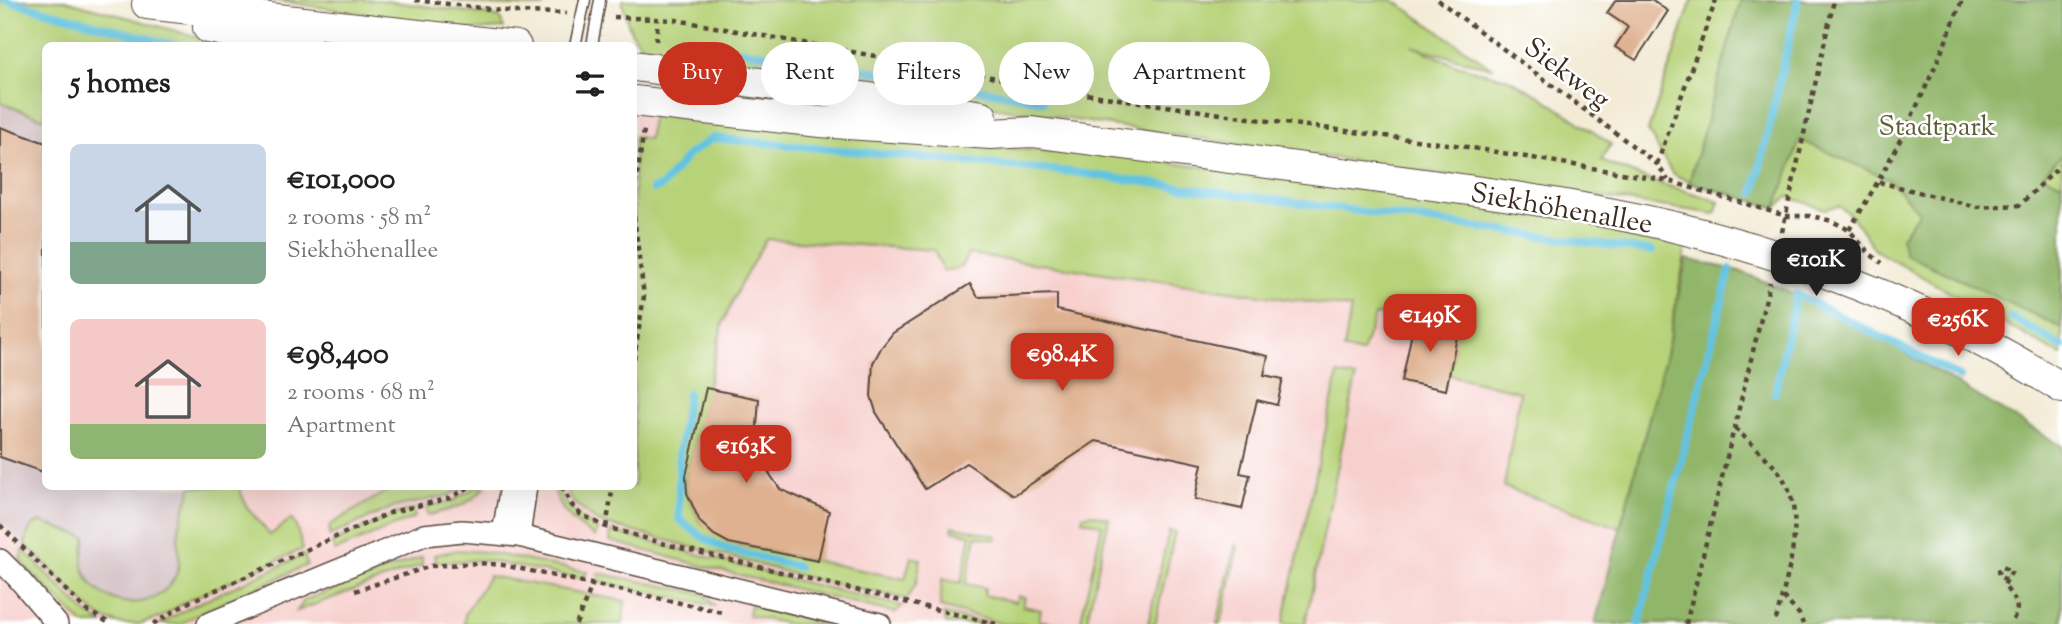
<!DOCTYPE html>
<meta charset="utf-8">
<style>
body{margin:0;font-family:"Sorts Mill Goudy",serif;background:#f6f6f6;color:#202124;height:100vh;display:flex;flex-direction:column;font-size:26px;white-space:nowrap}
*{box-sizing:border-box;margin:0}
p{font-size:23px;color:#757577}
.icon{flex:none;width:38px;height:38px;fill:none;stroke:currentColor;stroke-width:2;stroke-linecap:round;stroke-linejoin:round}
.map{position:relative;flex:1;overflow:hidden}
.panel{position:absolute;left:42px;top:42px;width:595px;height:448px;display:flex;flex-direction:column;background:#fff;border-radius:10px;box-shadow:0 7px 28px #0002}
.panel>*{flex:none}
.hud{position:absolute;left:658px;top:42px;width:665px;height:63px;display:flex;gap:14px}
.price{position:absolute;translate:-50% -60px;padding:0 16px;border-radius:14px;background:#c8321e;color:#fff;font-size:23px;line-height:46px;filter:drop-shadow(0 2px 4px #0008)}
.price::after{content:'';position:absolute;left:50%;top:42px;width:21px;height:16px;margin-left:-10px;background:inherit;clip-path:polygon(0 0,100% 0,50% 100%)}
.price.current{background:#222;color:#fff}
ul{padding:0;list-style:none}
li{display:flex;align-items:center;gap:21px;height:175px;padding:0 28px}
li span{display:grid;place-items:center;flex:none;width:196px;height:140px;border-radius:10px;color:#555}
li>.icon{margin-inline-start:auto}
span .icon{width:84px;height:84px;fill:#fffc;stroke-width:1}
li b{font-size:30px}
h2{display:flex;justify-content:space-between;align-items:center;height:84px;padding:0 28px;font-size:30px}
.tag{padding:0 24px;border-radius:32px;background:#fff;box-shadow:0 7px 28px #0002;font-size:24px;line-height:63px}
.tag.current{background:#c8321e;color:#fff}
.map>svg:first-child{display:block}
</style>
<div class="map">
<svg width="2062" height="624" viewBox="0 0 2062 624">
<rect width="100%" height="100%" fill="#fff"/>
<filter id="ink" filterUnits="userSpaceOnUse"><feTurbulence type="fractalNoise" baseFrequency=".0143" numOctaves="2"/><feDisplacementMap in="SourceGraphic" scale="14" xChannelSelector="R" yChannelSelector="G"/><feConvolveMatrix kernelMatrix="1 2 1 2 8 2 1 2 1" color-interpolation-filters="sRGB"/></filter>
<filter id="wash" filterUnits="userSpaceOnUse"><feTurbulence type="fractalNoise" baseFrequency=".00686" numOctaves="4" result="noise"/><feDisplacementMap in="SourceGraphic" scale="28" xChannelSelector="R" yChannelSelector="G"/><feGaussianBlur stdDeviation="1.57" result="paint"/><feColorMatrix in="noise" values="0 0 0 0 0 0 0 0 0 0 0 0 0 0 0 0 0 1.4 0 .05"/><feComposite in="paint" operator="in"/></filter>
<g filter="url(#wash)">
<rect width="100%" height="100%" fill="#f3ebd6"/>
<path fill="#f7d0cd" d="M0,0h65l-19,46v440h588v-376l353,37 134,9 565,103 -19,91 -72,274h-1595z"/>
<path fill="#d2bec3" d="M0,103l45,16 1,367 145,1 -13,52 3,19 -5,18 -9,13 -13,9 -17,6 -17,-1 -13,-6 -22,-23 -14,17 -71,-70z"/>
<g fill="#b7d379" stroke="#797e4c" stroke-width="2">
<path d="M0,0h65l161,45 -180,1 -1,73 -45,-16z"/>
<path d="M272,0h108l110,15 10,3 4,10 -30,2z"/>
<path d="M452,0h95l-4,7 -57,-2z"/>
<path d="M622,0h771l101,69 -82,-23 47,20 50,13 31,17 71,48 -10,17 54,21 64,19 -4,13 -646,-95 -407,-64c-31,-9 -33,-26 -40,-55z"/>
<path d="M1692,0h370v356l-187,-106 -23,-34 -13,-10 -14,3 -37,-12 -12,11 -87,-26 -17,-9 -24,-42z"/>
<path d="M653,114l334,33 134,9 441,60 125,28 -20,106 -47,178 -116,-41 16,-95 -71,-17 9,-49 -43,-8 -40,-3 -13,38 -18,-4 7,-41 -383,-54 -8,14 -17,3 -9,-21 -168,-11 -27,48 -16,36 -37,153 1,17 13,29 29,21 176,36 6,-22 10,2 -5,25 -9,15 -95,-20 -214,-57 -25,-20 -8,-15 69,-1v-350l14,3z"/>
<path d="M1338,374l18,4 -51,246h-22z"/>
<path d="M238,486l9,21 23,28 21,-16 5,7 7,23 -114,51 -26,16 -23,8h-20l-19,-6 -12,-10 -64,-64c2,-10 4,-20 16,-22l45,15c-2,12 -6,27 0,38 18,35 70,38 89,2 7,-13 3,-24 3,-37 0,-17 9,-37 13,-53z"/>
<path d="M395,486l70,1 -16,8 -58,13 -62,28 1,-11z"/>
<path d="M475,487h10c-16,19 -34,23 -57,28l-2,-9 25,-4z"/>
<path d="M554,487h4c6,20 22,31 39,42l-2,8c-20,-13 -37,-26 -41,-50z"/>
<path d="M414,509l1,8 -80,34 -3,-8 63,-29z"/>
<path d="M1091,514l18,4 -23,106h-6l22,-99 -20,-5 1,-4z"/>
<path d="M953,526l44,10 -1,4 -20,-4 -10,48 19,4 -1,7 32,7 2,-6 7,1 -2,9 18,4 -2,10 19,4h-54l-64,-17 2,-28 19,4 10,-48 -19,-5z"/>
<path d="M611,531l187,50 104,25 -7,7 -185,-45 -100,-27z"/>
<path d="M1169,531l6,1 -20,92h-7z"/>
<path d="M1235,545l3,1 -17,78h-4z"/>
<path d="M23,550l62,62 18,12h-20l-63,-63z"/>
<path d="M458,550l27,2 102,20 -4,7 -99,-19 -48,2 -2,-7z"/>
<path d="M304,555l3,10 -111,50 -15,9h-21l34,-19z"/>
<path d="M422,557v8l-125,46 8,-11z"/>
<path d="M598,573l106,21 10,12 -114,-24z"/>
<path d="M489,576l136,25 -2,23h-159l1,-10z"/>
<path d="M750,605l77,19h-40l-39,-9z"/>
<path d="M943,614l46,10h-43z"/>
</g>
<g fill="#91b569" stroke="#667044" stroke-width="2">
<path d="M1741,0h321v155l-19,20 19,9v144l-157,-74 -4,-17 18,-25 -30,-33 -89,-39 -24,68 -87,-26z"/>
<path d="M1686,259l53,12 90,37 233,138v178h-467l72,-274z"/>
</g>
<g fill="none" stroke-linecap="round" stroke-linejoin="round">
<g stroke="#62c3e0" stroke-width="8">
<path d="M5,0l172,46"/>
<path d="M688,42l209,33 146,26"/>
<path d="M653,189l8,-2 28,-33 24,-16 358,34 581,79"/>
<path d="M1754,193l44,-193"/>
<path d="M2011,317l51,30"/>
<path d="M688,393l-9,62v64l23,18 24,12 72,18"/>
<path d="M1775,393l21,-99 164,83"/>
<path d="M1639,624l91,-354"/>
</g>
</g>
<g id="blocks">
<g fill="#dfb190">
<path d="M1616,0h35l17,11 -32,49 -21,-13 13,-20 -21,-14z"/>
<path d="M0,127l46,16v330l-46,-16z"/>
<path d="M970,284l8,13 79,-3v16l211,46 -4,19 19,4 -6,26 -20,-5 -17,73 10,2 -8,34 -47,-10 7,-35 -106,-23 -82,54 -48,-32 -41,26 -49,-77 -5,-16 2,-33 8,-15 12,-15z"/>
<path d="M1415,318l44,9 -13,63 -44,-9z"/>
<path d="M706,388l53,11 -4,54 25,36 49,22 -11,50 -89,-18 -15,-8 -14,-13 -13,-29 -1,-17z"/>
</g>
</g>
</g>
<g filter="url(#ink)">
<use href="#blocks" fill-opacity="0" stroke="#57473a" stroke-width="2"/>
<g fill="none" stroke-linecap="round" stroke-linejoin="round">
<defs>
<g id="lane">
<path d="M575,46l10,-46"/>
<path d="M592,46l8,-46"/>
</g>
<g id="street">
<path d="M503,533l8,-47"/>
<path d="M519,536l7,-50"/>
<path d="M0,560l17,17 40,47"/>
<path d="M208,624l216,-89 38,-4 57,5 361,88"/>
</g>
<g id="secondary">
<path d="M147,4l369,42"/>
<path d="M208,28l99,18"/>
<path d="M634,66l258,35 90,15"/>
<path d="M634,101l186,21 170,12 42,-2c121,16 242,31 363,48 82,11 164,22 244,39 147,31 296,89 423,169"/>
</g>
</defs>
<use href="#lane" stroke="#57473a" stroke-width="13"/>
<use href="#street" stroke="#57473a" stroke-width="24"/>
<use href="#secondary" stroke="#57473a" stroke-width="32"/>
<g stroke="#57473a" stroke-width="4.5" stroke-dasharray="5 5" stroke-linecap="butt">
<path d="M415,0l100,12 52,1"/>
<path d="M1438,0l219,164 11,16"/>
<path d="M614,17l62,3 409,74 184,27 186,24 214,36 117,35h26l20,5 17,9 21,24 12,9"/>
<path d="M656,41l2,-21"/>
<path d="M1657,164l59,-164"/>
<path d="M1879,182l98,25 43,-2 42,-41"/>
<path d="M634,195l10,-65"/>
<path d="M634,216l10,80 -10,63"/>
<path d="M1849,230c45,-72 83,-150 113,-230"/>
<path d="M1782,232l52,-232"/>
<path d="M1735,428c14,14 30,27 43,43 33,42 8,106 -3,153"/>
<path d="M562,486l9,18 9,10 26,13 63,18 327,79"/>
<path d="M0,525l86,85 25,14"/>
<path d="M606,527l7,-41"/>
<path d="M2006,580l-7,-4 -1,-5 4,-4 10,4 -8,14c4,7 16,17 12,28 -1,4 -4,7 -5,11"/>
<path d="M355,591l76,-25 47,-3 25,2 219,47"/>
<path d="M1783,597l16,17 4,10"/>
<path d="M153,624l38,-23 201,-89 58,-14 21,-12"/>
<path d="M576,624l17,-41"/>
<path d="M1686,624l84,-342"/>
</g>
<use href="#lane" stroke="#fff" stroke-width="10"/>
<use href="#street" stroke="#fff" stroke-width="21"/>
<use href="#secondary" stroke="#fff" stroke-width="30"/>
</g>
</g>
<g text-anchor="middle" stroke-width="5" stroke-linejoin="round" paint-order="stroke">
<g font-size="28" fill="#3b2a1e" stroke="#fff">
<text transform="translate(1568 72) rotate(37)" y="10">Siekweg</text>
<text transform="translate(1562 207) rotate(10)" y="10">Siekhöhenallee</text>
</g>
<g font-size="28" fill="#605d39" stroke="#fff">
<text x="1937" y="135">Stadtpark</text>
</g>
</g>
</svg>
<b class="price current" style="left:1816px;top:298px">€101K</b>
<b class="price" style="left:1430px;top:354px">€149K</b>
<b class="price" style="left:1958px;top:358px">€256K</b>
<b class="price" style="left:1062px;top:393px">€98.4K</b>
<b class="price" style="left:746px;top:485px">€163K</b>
<div class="hud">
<a class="tag current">Buy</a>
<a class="tag">Rent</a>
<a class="tag">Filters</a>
<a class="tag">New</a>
<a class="tag">Apartment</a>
</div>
<section class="panel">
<h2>5 homes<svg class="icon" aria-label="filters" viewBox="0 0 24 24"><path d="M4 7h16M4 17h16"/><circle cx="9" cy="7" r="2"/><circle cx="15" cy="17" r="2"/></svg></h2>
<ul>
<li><span style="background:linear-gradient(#c9d6e8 70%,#7fa58c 0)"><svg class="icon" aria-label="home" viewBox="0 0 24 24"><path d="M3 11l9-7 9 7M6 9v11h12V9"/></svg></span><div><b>€101,000</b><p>2 rooms · 58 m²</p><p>Siekhöhenallee</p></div></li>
<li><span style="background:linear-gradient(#f6c9c9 75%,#8fb573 0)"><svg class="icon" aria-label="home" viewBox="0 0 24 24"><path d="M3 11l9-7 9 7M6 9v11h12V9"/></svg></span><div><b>€98,400</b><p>2 rooms · 68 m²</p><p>Apartment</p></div></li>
</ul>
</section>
</div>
